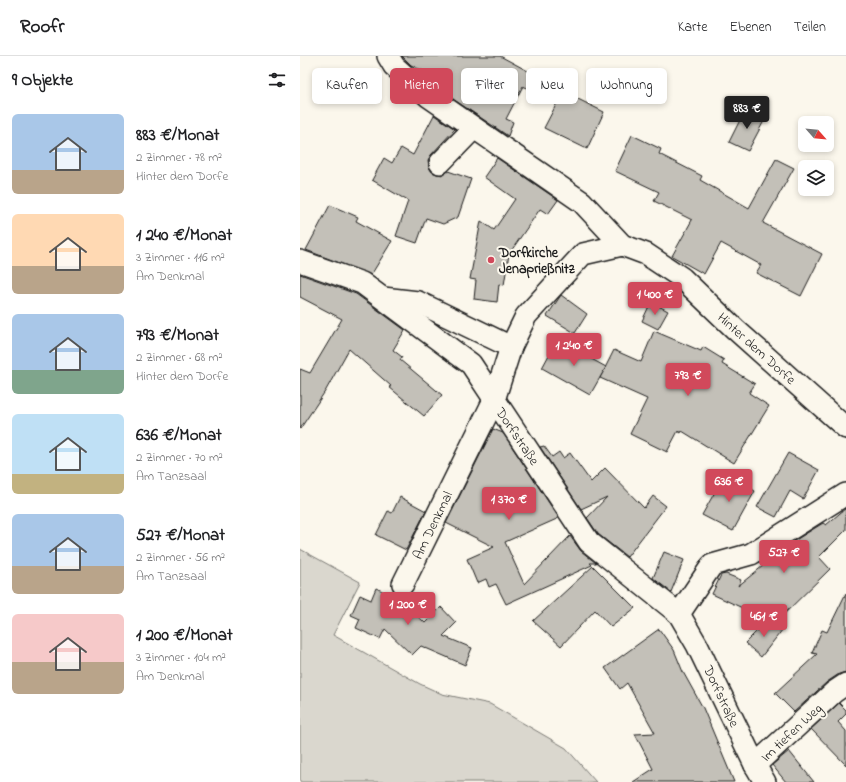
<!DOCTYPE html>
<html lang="de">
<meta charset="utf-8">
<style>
body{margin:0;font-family:"Indie Flower",sans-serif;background:#f6f6f6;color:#202124;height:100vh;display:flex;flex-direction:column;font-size:15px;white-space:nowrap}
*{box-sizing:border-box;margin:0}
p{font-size:13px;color:#757577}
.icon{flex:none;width:22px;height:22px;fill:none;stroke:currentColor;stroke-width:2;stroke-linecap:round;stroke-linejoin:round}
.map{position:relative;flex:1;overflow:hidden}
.drawer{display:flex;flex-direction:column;background:#fff;width:300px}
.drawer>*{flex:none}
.guide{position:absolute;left:12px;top:12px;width:380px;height:36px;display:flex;gap:8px}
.needle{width:26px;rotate:117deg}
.fabs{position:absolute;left:498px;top:60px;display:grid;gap:8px}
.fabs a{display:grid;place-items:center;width:36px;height:36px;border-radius:6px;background:#fff;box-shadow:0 2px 6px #0003;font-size:20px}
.price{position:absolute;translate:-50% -34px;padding:0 9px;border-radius:4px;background:#d1495b;color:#fff;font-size:13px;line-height:26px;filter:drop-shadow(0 1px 2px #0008)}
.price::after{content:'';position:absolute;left:50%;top:24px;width:12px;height:9px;margin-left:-6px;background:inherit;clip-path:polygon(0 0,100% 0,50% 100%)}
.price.active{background:#222;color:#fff}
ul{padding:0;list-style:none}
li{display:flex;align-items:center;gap:12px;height:100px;padding:0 12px}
li span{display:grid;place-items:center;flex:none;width:112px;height:80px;border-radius:6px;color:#555}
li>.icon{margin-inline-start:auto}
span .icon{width:48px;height:48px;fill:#fffc;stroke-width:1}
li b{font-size:17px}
h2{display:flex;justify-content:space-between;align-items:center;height:48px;padding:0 12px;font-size:17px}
.tag{padding:0 14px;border-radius:6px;background:#fff;box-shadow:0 2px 6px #0003;font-size:14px;line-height:36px}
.tag.active{background:#d1495b;color:#fff}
header{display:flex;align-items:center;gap:24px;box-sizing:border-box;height:56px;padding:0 20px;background:#fff;border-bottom:1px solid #e0e0e0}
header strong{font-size:19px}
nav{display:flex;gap:22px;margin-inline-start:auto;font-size:14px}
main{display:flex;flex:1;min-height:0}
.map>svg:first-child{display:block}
</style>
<header>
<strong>Roofr</strong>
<nav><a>Karte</a><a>Ebenen</a><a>Teilen</a></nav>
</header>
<main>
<section class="drawer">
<h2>9 Objekte<svg class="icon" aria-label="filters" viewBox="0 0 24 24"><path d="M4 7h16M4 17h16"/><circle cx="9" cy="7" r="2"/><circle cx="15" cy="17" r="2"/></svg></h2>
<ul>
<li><span style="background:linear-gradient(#a9c7e8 70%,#b9a48a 0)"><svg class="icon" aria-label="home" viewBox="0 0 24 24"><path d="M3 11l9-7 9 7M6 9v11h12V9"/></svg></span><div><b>883 €/Monat</b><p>2 Zimmer · 78 m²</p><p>Hinter dem Dorfe</p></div></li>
<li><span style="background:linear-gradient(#ffd9b3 65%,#b9a48a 0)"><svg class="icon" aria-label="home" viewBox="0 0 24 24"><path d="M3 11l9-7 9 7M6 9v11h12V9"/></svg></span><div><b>1 240 €/Monat</b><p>3 Zimmer · 116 m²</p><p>Am Denkmal</p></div></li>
<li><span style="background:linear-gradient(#a9c7e8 70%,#7fa58c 0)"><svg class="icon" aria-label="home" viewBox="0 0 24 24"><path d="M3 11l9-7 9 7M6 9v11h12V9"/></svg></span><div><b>793 €/Monat</b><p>2 Zimmer · 68 m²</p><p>Hinter dem Dorfe</p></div></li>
<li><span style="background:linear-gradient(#bfe0f5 75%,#c2b280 0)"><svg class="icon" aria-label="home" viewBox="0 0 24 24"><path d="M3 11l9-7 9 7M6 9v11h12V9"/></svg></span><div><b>636 €/Monat</b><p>2 Zimmer · 70 m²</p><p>Am Tanzsaal</p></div></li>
<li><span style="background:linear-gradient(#a9c7e8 65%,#b9a48a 0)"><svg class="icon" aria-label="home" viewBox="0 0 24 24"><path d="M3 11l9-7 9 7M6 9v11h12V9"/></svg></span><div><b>527 €/Monat</b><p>2 Zimmer · 56 m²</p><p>Am Tanzsaal</p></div></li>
<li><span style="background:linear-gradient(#f6c9c9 60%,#b9a48a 0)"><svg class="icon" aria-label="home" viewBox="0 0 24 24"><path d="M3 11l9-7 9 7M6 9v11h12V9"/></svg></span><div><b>1 200 €/Monat</b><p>3 Zimmer · 104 m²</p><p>Am Denkmal</p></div></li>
</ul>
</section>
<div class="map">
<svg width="546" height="726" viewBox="0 0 546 726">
<rect width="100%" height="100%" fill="#fbf7ec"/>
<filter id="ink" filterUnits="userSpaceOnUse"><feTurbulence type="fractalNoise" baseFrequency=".025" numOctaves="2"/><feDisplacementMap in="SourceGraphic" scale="8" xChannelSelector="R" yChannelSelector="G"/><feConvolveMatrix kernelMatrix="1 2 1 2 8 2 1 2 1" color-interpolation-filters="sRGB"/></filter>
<g filter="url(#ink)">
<path fill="#dad7ce" stroke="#7b7a75" d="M0,493l60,33 -27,53 87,49 22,10 48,10 76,44 30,34h-296z"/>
<g fill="#c3c0b8" stroke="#1c1c1c">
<path d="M102,0h98l65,35 -1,1 40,20 -17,37 -43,-21 13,-25 -34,-17 -17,33 7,3 -5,14 -73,-49 -4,-5 3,-6 -23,-11z"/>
<path d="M445,54l20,9 -17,32 -19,-9z"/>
<path d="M134,59l21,14 -24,26 -3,5 1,7 3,5 5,2 6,1 5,-4 23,8 -13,38 -15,7 -17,-6 -9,25 -21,-7 12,-35 -36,-21 12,-22 8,5 9,-15 12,7z"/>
<path d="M332,79l29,14 -2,5 43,22 -2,4 49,28 27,-49 18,9 -31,55 59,31 -21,42 -45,-23 5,-8 -40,-22 -17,31 -32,-18 20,-36 -38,-19 5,-9 -44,-21z"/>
<path d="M197,102l61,42 -10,14 -8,-5 -31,45 -5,31 -5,-1 -2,18 -23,-3 2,-19 -6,-1 11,-58 13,9 21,-31 -31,-22z"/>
<path d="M30,149l28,12 -2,4 36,20 -21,34 -65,-25z"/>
<path d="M0,218l56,20 49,36 -12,20 9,7 -2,3 42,35 -18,21 -35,-29 2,-1 -42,-37 -23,41 -26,39v-60l10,4 32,-54 -42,-22z"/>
<path d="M261,239l26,19 -12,19 -28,-17z"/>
<path d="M351,246l17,9 -10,18 -16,-8z"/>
<path d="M354,275l47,20 2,-4 21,13 -2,4 33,20 -6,9 20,13 -35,57 -52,-32 -1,2 -3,-2 -11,21 -37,-18 17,-35 -47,-21 14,-28 27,12z"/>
<path d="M257,284l49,27 -16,28 -48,-27z"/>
<path d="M193,373l10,4 56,85 -54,24 19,42 46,-48 11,15 15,12h-6l2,2 -86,39 -10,-20 -7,3 -3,-8 -9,4 -10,-24 27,-12 -48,-24z"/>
<path d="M244,390l8,11 7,-5 4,6 7,-5 21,29 14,-14 39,40 9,-12 13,10 -39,51 -29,-23 -11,-16 20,-21 -26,12 -41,-62z"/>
<path d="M488,397l31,17 -16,29 -13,-8 -14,26 -19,-10z"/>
<path d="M425,418l30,17 -22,40 -31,-16z"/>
<path d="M100,441l26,14 -20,39 -30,-15 12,-24 4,2z"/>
<path d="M546,452v22l-27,27 11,12 -55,54 -63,-29 9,-19 5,-1 15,6 -3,6 56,-45 29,-18 3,2z"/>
<path d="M364,496l20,8 -13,32 -18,-14z"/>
<path d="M293,510l42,42 -24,19 -16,-17 -34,36 -28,-25z"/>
<path d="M76,532l25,12 24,23 16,-16 15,16 -13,13 29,12 -7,17 -44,-19 -9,9 -27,-26 -5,10 -24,-11 4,-9 -9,-4 9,-20 11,5z"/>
<path d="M546,537v79l-7,2 -12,8 -33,30 -19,-19 42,-39 -5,-1 10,-23 5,2z"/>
<path d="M466,566l17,7 -22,28 -16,-14z"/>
<path d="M359,573l15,21 9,22 20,36 31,74h-101l20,-13 -18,-35 20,-1 -28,-50 -7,6 -15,-21z"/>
<path d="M539,647l7,7v4l-8,8 8,9v34l-35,-36z"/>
<path d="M489,695l25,31h-28l-14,-17z"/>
</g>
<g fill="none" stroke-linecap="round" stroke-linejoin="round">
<defs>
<g id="minor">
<path d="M88,0l6,10 34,30 154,106 40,43 24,9 36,24 53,51 111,99"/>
<path d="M140,107l34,-35"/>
<path d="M0,205l62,22 109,81 118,178 90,72 18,31 58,120 10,17"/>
<path d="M83,242l35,4 93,45"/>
<path d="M103,528l91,-184 17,-53 15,-31 57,-62 39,-9"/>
<path d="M379,558l33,-49 39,-11 95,-60"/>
<path d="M455,709l79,-73 12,-8"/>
</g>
</defs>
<use href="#minor" stroke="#1c1c1c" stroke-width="24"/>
<use href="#minor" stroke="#fbf7ec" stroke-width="21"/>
</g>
</g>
<circle fill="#d1495b" stroke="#fbf7ec" stroke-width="1.5" cx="191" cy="204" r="4"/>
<g text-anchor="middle" stroke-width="4" stroke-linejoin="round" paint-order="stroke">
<g font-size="14" font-weight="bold" fill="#1c1c1c" stroke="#fbf7ec" text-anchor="start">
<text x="199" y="201">Dorfkirche<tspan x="199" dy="16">Jenaprießnitz</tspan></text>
</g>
<g font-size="14" fill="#1c1c1c" stroke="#fbf7ec">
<text transform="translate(457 292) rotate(42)" y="5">Hinter dem Dorfe</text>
<text transform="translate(218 380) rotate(56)" y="5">Dorfstraße</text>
<text transform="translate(132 469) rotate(-64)" y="5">Am Denkmal</text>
<text transform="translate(422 640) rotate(65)" y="5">Dorfstraße</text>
<text transform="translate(491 676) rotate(-43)" y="5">Im tiefen Weg</text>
</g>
</g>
</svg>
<div class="fabs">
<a><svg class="needle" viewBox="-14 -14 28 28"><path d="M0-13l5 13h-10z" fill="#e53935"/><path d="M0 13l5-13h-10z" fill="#757577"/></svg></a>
<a><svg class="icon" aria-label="layers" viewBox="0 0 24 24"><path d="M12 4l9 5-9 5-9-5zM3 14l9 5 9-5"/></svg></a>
</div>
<b class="price active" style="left:447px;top:74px">883 €</b>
<b class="price" style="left:355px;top:260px">1 400 €</b>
<b class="price" style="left:274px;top:311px">1 240 €</b>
<b class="price" style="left:388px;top:341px">793 €</b>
<b class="price" style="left:429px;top:447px">636 €</b>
<b class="price" style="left:209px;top:465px">1 370 €</b>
<b class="price" style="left:484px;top:518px">527 €</b>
<b class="price" style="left:108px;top:570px">1 200 €</b>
<b class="price" style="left:464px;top:582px">461 €</b>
<div class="guide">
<a class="tag">Kaufen</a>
<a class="tag active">Mieten</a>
<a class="tag">Filter</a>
<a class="tag">Neu</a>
<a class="tag">Wohnung</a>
</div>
</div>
</main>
